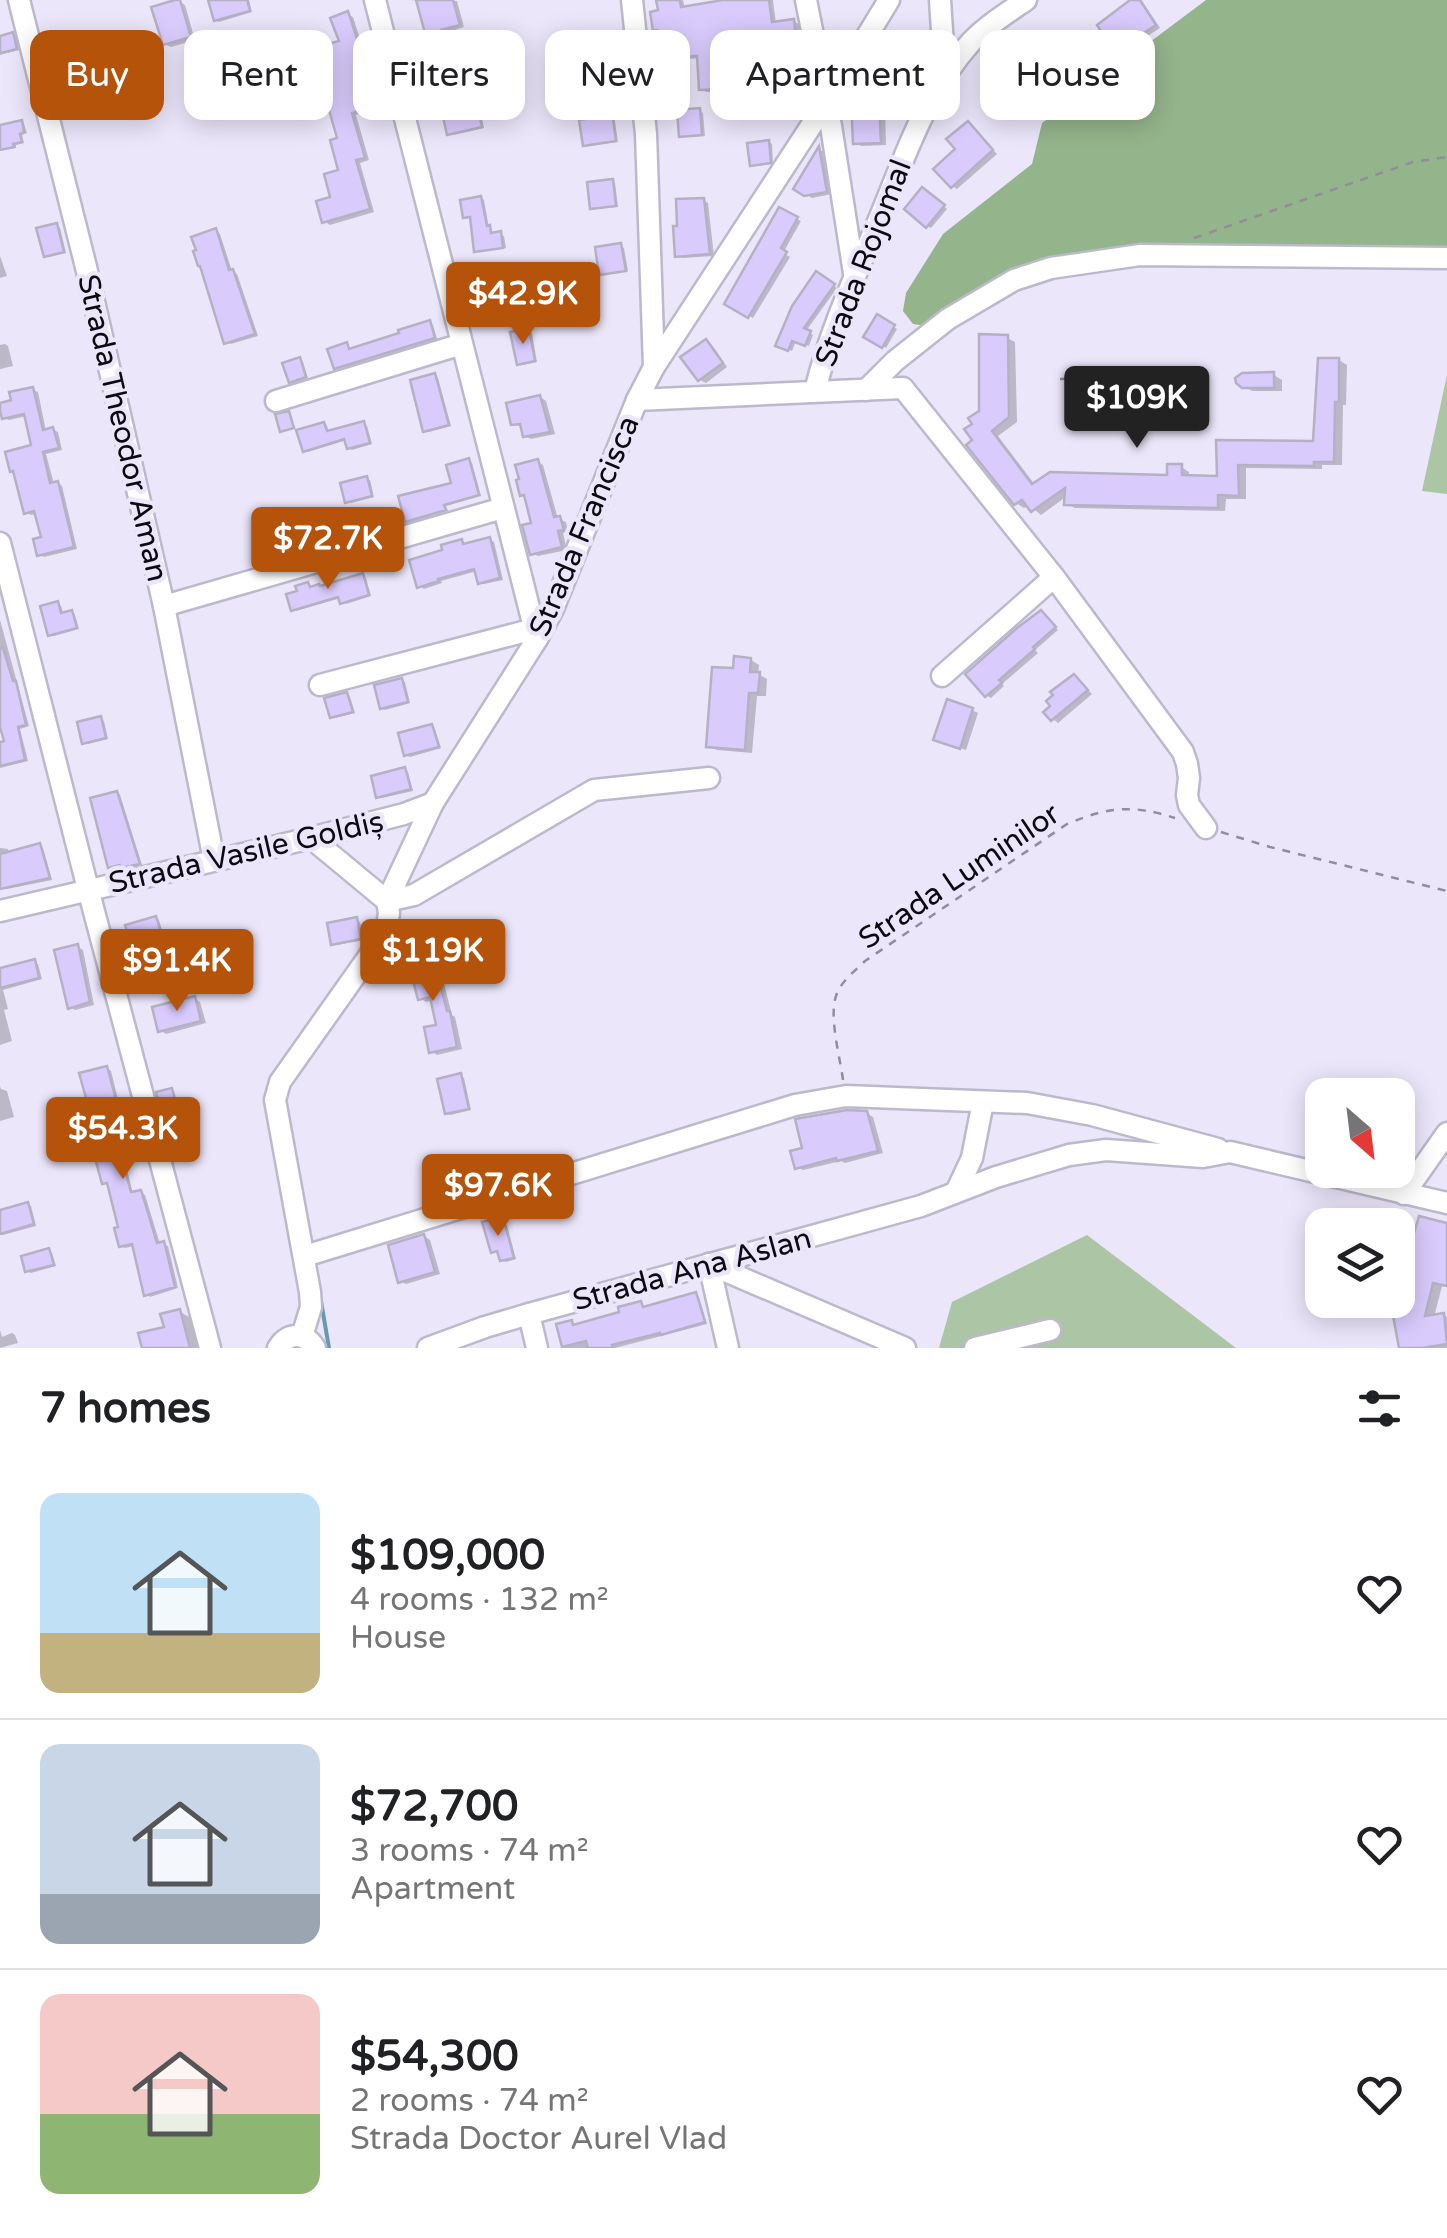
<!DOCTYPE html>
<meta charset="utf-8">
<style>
body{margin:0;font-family:"Varela Round",sans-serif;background:#f6f6f6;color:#202124;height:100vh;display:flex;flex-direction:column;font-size:38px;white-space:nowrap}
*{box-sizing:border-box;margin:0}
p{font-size:32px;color:#757577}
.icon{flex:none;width:55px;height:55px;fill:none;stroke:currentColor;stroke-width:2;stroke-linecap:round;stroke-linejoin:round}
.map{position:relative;height:1348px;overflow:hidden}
.drawer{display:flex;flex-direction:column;background:#fff;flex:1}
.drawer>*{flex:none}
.banner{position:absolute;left:30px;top:30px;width:1388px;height:90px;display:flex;gap:20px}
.needle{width:65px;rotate:152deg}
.tools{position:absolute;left:1305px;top:1078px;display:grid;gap:20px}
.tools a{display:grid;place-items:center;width:110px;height:110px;border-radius:20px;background:#fff;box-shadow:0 5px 25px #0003;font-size:50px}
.price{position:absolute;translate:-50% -85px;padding:0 22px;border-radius:10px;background:#b45309;color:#fff;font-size:32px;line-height:65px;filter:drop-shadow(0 2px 5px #0008)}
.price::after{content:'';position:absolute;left:50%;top:60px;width:30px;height:22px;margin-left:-15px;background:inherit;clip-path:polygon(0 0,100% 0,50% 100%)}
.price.current{background:#222;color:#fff}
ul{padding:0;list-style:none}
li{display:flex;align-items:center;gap:30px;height:250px;padding:0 40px}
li+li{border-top:2px solid #e0e0e0}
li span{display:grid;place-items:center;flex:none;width:280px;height:200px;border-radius:20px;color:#555}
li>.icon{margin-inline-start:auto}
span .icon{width:120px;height:120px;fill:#fffc;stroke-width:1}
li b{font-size:42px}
h2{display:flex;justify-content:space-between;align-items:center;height:120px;padding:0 40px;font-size:42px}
.chip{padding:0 35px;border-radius:20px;background:#fff;box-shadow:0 5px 25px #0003;font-size:35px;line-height:90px}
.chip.current{background:#b45309;color:#fff}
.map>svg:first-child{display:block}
</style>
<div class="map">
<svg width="1447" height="1348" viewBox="0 0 1447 1348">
<rect width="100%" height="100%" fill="#ebe6fa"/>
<g fill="#abc5a5">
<path d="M1447,375v119l-25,-3z"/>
<path d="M1087,1235l149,113h-297l13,-46z"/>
</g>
<path fill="#94b48b" d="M1206,0h241v266l-292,-6 -133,22 -95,44 -14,-2 -10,-13 3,-18 37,-59 89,-70 10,-41z"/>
<g fill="#0003">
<path d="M221,0h28l3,12 -33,10 -3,-2z"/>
<path d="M411,0l46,1 7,26 -18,6 7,39 -30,6 -6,-3 15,-25 -14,-49z"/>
<path d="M659,0h24l2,9 45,-9h43l3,24 18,-2 5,2 2,24 -72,8 2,35 -25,1 -4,-3 -2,-31 -34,3 -5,-3v-46z"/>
<path d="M1134,0l8,1 18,27 -20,13 -7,-6 -17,10 -5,-3z"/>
<path d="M179,1l6,4 10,35 -24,7 -6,-3z"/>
<path d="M347,14l6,3 14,43 -8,2 14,48 -17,5 13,45 -9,3 14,49 -44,13 -5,-3 16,-50 -1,-32 -13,-80 15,-18z"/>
<path d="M13,35l3,2 3,13 -19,5v-17z"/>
<path d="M928,41l6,3 -2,28 -42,-3 -6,-3z"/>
<path d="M608,46l4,2 5,18 -11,3 8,30 -2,1 6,42 -30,4 -3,-1 13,-25 -18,-67z"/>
<path d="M1049,80l1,2 -26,12 -2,-1z"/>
<path d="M807,85l3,2 3,18 -8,11 -13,1 -3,-2z"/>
<path d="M879,102l6,4 1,39 -25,1 -5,-4z"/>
<path d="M478,111l3,2 3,15 -31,7 -3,-2z"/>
<path d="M700,111l3,2 2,23 -20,1 -4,-1z"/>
<path d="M21,122l3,2 3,9 -5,2 2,8 -8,2v3l-16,2v-22z"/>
<path d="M968,124l29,30 -40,35 -5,-3 6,-37z"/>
<path d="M769,142l3,2 1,20 -17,2 -3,-2z"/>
<path d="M820,150l6,3 6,41 -20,4 -16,-10z"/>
<path d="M612,181l3,2 3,24 -23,2 -3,-1z"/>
<path d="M926,192l21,17 -16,19 -4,-2z"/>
<path d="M481,198l3,2 5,28 3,2 1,5 11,1 2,12 -26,4 -4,-2 -4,-32 -6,-1z"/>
<path d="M703,200l5,3 6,53 -32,2 -5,-3z"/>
<path d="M780,210l21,11 -18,32 7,4 -37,61 -26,-15z"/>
<path d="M56,226l4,2 6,25 -17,4 -3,-2z"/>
<path d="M216,231l4,3 12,37 5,3 21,62 -27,8 -5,-2z"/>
<path d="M621,246l3,2 4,23 -23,4 -4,-2z"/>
<path d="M0,256l7,20 -7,2z"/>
<path d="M817,274l20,14 -31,43 7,4 -4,11 -13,-5 -4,10 -14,-6z"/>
<path d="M877,318l20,11 -11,19 -19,-12z"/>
<path d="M430,323l3,2 4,14 -98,30 -3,-2 10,-22 5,6z"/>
<path d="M529,331l3,2 5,29 -15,3 -3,-2z"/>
<path d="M1007,338l8,4 2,80 -19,14 37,49 134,-8 12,-10 8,5v6l30,1v-37l97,2 23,-84 8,5 -1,40h-3l-1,60h-20v4l-76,-1v31h-20l-1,12 -150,-3 -8,-4v-8l-26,19 -12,-10 -5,3 -8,-5 -40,-62 6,-29z"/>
<path d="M706,342l6,3 15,22 -21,16 -6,-3z"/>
<path d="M5,344l3,2 5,20 -13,3v-24z"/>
<path d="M300,360l3,2 5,16 -14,5 -3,-2z"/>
<path d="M1274,375l8,5v11h-30l-12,-7z"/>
<path d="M435,376l3,2 13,48 -22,6 -4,-2z"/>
<path d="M33,390l5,2 8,39 7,-1 5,2 4,18 -16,4 8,30 4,-1 4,3 15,63 -33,8 -4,-2 4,-16 -6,-26 -7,2 -5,-3 8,-65 -7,-31 -18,4 -5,-2z"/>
<path d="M540,397l6,4 9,33 -24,5 -6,-3 -2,-9 -10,-3z"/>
<path d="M324,424l3,2 2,7 34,-9 4,2 5,18 -20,6 -3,-2 -2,-8 -39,12 -3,-2z"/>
<path d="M469,461l3,2 9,33 -35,10 2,5 -37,11 -4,-2 48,-35z"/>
<path d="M538,462l5,3 15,54 8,3 2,10 -5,1 4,17 -29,6 -6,-3 2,-28 -7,-28 -5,-3v-13z"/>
<path d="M366,478l4,2 4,17 -23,6 -4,-1z"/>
<path d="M316,528l6,3 5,18 -48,13 -6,-3z"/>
<path d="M489,539l5,3 9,38 -19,4 -4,-2 -3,-11 -36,10 1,2 -18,6 -5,-3 26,-34 17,-10 5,3z"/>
<path d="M362,576l4,2 5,18 -25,8 -5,-6 -45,13 -3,-1 15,-25 4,4z"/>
<path d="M58,604l3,2 3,9 8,-2 3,2 4,14 -25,7 -4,-1z"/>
<path d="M1042,613l16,17 -23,20 3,3 -36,31 2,2 -13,12 -5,-3z"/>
<path d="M0,620l29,106 -9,3 8,32 -28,7v-24l7,-2 -7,-23z"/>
<path d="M751,660l8,5 -1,9 9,5 -1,17h-9l-5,57 -35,-3 -8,-4 26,-75z"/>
<path d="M1074,677l18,17 -34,29 -5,-4z"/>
<path d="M401,681l4,1 5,21 -25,7 -3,-2z"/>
<path d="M347,695l3,2 5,16 -20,5 -3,-1z"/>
<path d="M972,710l6,3 -12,37 -24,-8z"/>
<path d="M101,719l3,2 4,18 -20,5 -3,-2z"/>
<path d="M432,727l3,2 6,19 -31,9 -4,-2z"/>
<path d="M405,770l3,2 5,19 -31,7 -4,-2z"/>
<path d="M117,793l3,2 22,70 -15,4 -5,-3 -9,2 -3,-2z"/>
<path d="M40,846l3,2 9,32 -45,9 -4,-2 -3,-4v-35l8,1 1,5z"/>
<path d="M156,918l3,2 6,20 -7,2 12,40 -21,5 -3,-1z"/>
<path d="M357,920l3,2 4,18 -27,5 -3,-2z"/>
<path d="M78,947l5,3 11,55 -19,5 -5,-3z"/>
<path d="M432,957l6,3 14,55 3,2 7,32 -25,6 -6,-4 7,-24 -5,-27 -7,2 -6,-4z"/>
<path d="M34,962l4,2 4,15 -39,11 5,19 -4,1 8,31 -12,4v-74z"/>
<path d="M195,999l5,3 6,21 -40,11 -6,-4z"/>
<path d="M107,1068l4,3 18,72 -8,2 12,49 8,-2 4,3 15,49 8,2 10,42 -28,9 -3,-3 -13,-48 -9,2 -4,-2v-17l-13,-44 -4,-3 2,-25 -11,-40 -14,3 -4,-2z"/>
<path d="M460,1076l4,2 7,32 -21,5 -3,-2z"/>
<path d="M0,1086l1,3 6,2 7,26 -14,4z"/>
<path d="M866,1113l7,4 10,36 -38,10 -4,-2 -38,9 -6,-3z"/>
<path d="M28,1205l3,1 5,20 -33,9 -3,-2v-21z"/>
<path d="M1420,1219l27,7v61l-5,-1 -8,31 9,-2 4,2v31h-46l-7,-37z"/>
<path d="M494,1222l13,3 9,34 -10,3 -4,-2 -2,-8 -7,-1z"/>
<path d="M424,1236l6,4 10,34 -34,10 -6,-3z"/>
<path d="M49,1251l3,2 4,13 -25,7 -4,-2z"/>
<path d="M695,1294l4,3 8,27 -92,24h-50l-6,-22 13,-3 5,3 45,-12 19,-10 4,5z"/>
<path d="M180,1312l13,7 7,29h-55l22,-19z"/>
<path d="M0,1330l2,7 10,-4 3,2 3,8 -18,5z"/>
</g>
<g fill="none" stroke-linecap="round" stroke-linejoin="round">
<path stroke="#6599b4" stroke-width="4" d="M321,1301l8,47"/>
</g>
<g fill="#d9cbfc" stroke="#b5b1c4" stroke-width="2.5">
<path d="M175,0h5l11,37 -28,8 -12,-38z"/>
<path d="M208,0h39l3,11 -36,10z"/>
<path d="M416,0h37l7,25 -19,5 8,40 -34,6 -4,-25 18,-3z"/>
<path d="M656,0h24l1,7 42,-7h46l3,22 22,-3 3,27 -72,8 2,35 -28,1 -2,-34 -39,4 -1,-30 -4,1 -3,-19 8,-2z"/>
<path d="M1130,0h10l16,25 -23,15 -5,-8 -19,12 -12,-19z"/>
<path d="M348,11l15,46 -8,3 14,48 -17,5 13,45 -9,2 14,49 -48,14 -6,-22 14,-4 -6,-23 14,-4 -8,-30 7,-2 -22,-77 9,-3 -4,-12 19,-5 -9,-23z"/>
<path d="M13,32l4,17 -17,4v-17z"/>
<path d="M884,35l45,2 -2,33 -46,-3z"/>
<path d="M609,43l5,22 -10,3 8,30h-2l6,43 -33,5 -4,-26 15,-2 -17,-67z"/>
<path d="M1034,53l12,26 -30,14 -12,-26z"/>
<path d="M807,83l3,19 -8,13 -16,2 -4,-31z"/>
<path d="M879,100l2,43 -28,1 -2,-43z"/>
<path d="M478,108l4,19 -35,8 -4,-18z"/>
<path d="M700,108l2,27 -23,2 -2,-27z"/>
<path d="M22,120l2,12 -4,2 2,8 -9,2 1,3 -14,3v-25z"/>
<path d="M968,121l25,29 -42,38 -18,-19 22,-20 -9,-10z"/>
<path d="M769,140l2,23 -21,3 -3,-23z"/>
<path d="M819,146l8,46 -23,4 -11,-7z"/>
<path d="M613,179l3,27 -26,3 -3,-27z"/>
<path d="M922,187l23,18 -19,23 -22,-19z"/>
<path d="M481,196l6,30 3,-1 1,8 10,-2 2,17 -29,4 -4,-35 -7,1 -3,-18z"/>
<path d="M704,198l6,56 -35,3 -2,-31h4l-1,-27z"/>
<path d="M779,207l19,10 -17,31 6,4 -39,66 -24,-14z"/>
<path d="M57,223l7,29 -20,5 -8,-29z"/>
<path d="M216,228l13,42 4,-1 22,65 -31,10 -24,-78h-2l-5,-15 3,-1 -5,-13z"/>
<path d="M621,243l5,28 -27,4 -4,-28z"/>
<path d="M816,271l19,13 -31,44 7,3 -6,15 -13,-5 -4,10 -13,-5 17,-40z"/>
<path d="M877,314l18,11 -13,23 -19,-11z"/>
<path d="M430,320l5,18 -101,31 -7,-20 20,-7 2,7 50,-16 -1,-3z"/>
<path d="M529,329l6,32 -18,4 -7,-33z"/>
<path d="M979,334l29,1 1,82 -17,14 40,53 18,-12 117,3v-11h15v11l35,1 -1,-36 97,1 5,-83h21v44h-4l-1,60h-20v4l-76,-1 1,31 -21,-1v13l-154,-3 1,-17 -34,24 -9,-12 -8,5 -48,-60 6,-5 -8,-11 8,-5 -4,-6 11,-7z"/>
<path d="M706,339l17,24 -25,18 -18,-24z"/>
<path d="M300,357l6,20 -17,6 -7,-20z"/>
<path d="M1274,372v16h-32l-6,-5 -1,-5 7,-5z"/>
<path d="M435,373l14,52 -26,7 -13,-52z"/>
<path d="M33,387l10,43 10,-3 6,21 -16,4 7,31 8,-2 16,66 -37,9 -4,-17 8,-2 -7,-26 -10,3 -11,-43 -3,1 -5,-20 26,-7 -7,-31 -22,5 -2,-8v-8l11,-3 -2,-8z"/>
<path d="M540,395l10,37 -27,5 -3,-13 -9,1 -5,-22z"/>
<path d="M289,411l5,17 -14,4 -5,-18z"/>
<path d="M364,421l6,22 -23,6 -3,-10 -41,13 -7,-22 28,-8 3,9z"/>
<path d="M469,458l10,37 -35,10 2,5 -41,12 -7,-26 53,-13 -5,-18z"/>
<path d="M538,459l16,58 6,-1 4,14 -6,1 4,16 -32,8 -8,-30 9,-2 -7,-28 -4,1 -4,-16 3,-1 -4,-14z"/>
<path d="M367,476l5,20 -27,7 -5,-20z"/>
<path d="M317,525l6,21 -52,15 -6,-21z"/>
<path d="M490,537l10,41 -22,6 -4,-15 -36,10 1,2 -22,7 -8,-28 33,-10 -1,-5 21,-6 1,5z"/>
<path d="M363,573l6,22 -29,9 -2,-7 -47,14 -5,-17 11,-3 -2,-5 13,-4 2,5 9,-3 1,2z"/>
<path d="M58,601l3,12 11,-3 5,18 -29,8 -8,-30z"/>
<path d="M1041,610l15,17 -23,20 2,2 -36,31 3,3 -17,14 -20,-23 52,-46z"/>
<path d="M0,648h3l10,33h3l10,44 -8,2 7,33 -25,6v-24l4,-1 -4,-14z"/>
<path d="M734,656l17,2 -1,14h10l-2,21h-9l-4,57 -39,-3 6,-80 21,1z"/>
<path d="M1074,674l14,16 -37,31 -8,-9 7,-6 -4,-5 7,-6 -3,-3z"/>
<path d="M402,678l6,24 -28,7 -6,-24z"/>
<path d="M347,692l6,20 -23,6 -6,-20z"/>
<path d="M947,699l26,9 -13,41 -27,-9z"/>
<path d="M101,716l5,22 -24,6 -5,-22z"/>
<path d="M432,724l7,23 -35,9 -6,-23z"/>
<path d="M405,767l6,22 -35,9 -5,-22z"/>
<path d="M117,791l23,73 -19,4 -1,-3 -12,3 -18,-70z"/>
<path d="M40,843l10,35 -50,11v-35z"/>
<path d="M156,916l7,23 -7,2 12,39 -24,7 -19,-62z"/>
<path d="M357,917l4,22 -30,6 -4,-22z"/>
<path d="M78,944l12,58 -22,7 -14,-59z"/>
<path d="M432,954l15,57h3l7,36 -28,6 -5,-26 12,-2 -6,-28 -12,3 -10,-39z"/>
<path d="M35,959l4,19 -39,10v-20z"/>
<path d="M195,996l6,25 -43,11 -6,-25z"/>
<path d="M107,1066l20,75 -9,3 13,48 10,-2 16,53 7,-2 11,46 -31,9 -12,-52 -13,3 -5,-19 4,-1 -11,-44 -5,1 -7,-26 8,-3 -10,-36 -3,-3 -15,4 -5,-18 16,-4 -7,-25z"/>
<path d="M461,1073l8,36 -24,5 -8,-35z"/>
<path d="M172,1088l4,15 -16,5 -4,-16z"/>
<path d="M847,1110l20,1 11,40 -41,10 -1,-3 -41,11 -5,-18 12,-3 -7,-29z"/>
<path d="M28,1202l6,22 -34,10v-24z"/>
<path d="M1419,1216l28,7v63l-14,-3 -8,33 19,-3 3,31 -25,4h-23l-7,-38 3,-10h3v-10z"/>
<path d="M494,1219l2,4 8,-2 10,37 -14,3 -3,-10 -6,2 -9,-31z"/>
<path d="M424,1234l11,38 -37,11 -10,-38z"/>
<path d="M49,1248l5,17 -29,7 -4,-16z"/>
<path d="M696,1292l9,30 -44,13 -1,-2 -48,12 1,3h-25l-2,-7 -24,6 -6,-23 16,-4 1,5 46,-13 -1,-5 23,-6 2,6z"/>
<path d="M180,1309l10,39h-48l-4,-15 26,-6 -4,-13z"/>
</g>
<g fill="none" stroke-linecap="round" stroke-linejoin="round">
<defs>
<g id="minor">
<path d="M19,0l67,267 78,339 50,254"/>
<path d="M375,0l162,639"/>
<path d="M632,0l14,134 8,233"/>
<path d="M806,0l25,126 23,147"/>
<path d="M940,0l5,76"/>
<path d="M866,390l29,-29 53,-42 66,-39 37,-12 89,-13 307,3"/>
<path d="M815,391c16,-65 42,-118 67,-179 24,-59 45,-121 89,-170 15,-16 36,-29 55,-42"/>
<path d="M637,400l266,-12 151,189 129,175 4,12 2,14 -2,17 2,10 17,23"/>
<path d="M276,401l186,-57"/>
<path d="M0,543l88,346 122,459"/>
<path d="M164,606l339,-98"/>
<path d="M942,676l112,-99"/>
<path d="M320,685l214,-56"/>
<path d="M311,838l76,63 27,-6 180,-105 115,-12"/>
<path d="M0,911l311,-73 93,-24 29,-11"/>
<path d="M956,1192l16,-34 11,-56"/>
<path d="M1404,1194l43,-61"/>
<path d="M305,1256l490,-151 51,-9 181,7 65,12 126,34"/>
<path d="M709,1264l196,84"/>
<path d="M709,1264l19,84"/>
<path d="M529,1314l8,34"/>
<path d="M302,1336l9,-29 -1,-15 -35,-192 5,-18 106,-150 3,-19 -2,-12 46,-98 104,-164 16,-30 84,-209 17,-33 172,-264 63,-103"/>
<path d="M278,1348c10,-16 27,-16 37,0"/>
<path d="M428,1348l57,-21 44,-13 392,-108 75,-29 73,-22 37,-5 97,7 27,-5 217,51"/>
<path d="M975,1348l75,-18"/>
</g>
</defs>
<use href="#minor" stroke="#bdb9cc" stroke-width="25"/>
<g stroke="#918d9c" stroke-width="2.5" stroke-dasharray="8 8" stroke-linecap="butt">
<path d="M1194,238l219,-76 34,-5"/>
<path d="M1060,379l68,-2"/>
<path d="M1221,832l49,15 177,44"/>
<path d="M843,1080c-3,-24 -16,-68 -5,-89 6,-12 18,-21 27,-30l202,-137c41,-17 65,-20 108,-6"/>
</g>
<use href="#minor" stroke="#fff" stroke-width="20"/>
</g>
<g text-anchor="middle" stroke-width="9" stroke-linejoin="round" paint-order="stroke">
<g font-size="30" fill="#0c0a11" stroke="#ebe6fa">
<text transform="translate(863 263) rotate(-69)" y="10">Strada Rojomal</text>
<text transform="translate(123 428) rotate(77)" y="10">Strada Theodor Aman</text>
<text transform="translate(584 526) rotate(-67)" y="10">Strada Francisca</text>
<text transform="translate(246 852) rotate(-13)" y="10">Strada Vasile Goldiș</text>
<text transform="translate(959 876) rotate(-34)" y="10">Strada Luminilor</text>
<text transform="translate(692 1269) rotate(-15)" y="10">Strada Ana Aslan</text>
</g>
</g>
</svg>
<div class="tools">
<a><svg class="needle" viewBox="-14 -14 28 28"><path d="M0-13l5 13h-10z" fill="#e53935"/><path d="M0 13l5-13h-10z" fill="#757577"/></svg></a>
<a><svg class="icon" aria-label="layers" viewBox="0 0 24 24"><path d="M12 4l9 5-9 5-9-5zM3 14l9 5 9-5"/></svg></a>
</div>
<b class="price" style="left:523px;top:347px">$42.9K</b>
<b class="price current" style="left:1137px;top:451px">$109K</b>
<b class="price" style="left:328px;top:592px">$72.7K</b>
<b class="price" style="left:433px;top:1004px">$119K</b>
<b class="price" style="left:177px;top:1014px">$91.4K</b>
<b class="price" style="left:123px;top:1182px">$54.3K</b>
<b class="price" style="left:498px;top:1239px">$97.6K</b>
<div class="banner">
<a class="chip current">Buy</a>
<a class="chip">Rent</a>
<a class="chip">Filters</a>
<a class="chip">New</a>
<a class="chip">Apartment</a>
<a class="chip">House</a>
</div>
</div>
<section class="drawer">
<h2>7 homes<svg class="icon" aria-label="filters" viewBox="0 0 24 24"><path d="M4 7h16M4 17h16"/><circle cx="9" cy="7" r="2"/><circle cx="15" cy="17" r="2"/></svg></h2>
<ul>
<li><span style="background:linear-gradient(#bfe0f5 70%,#c2b280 0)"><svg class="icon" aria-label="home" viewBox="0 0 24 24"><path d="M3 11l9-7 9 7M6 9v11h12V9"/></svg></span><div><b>$109,000</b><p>4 rooms · 132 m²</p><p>House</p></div><svg class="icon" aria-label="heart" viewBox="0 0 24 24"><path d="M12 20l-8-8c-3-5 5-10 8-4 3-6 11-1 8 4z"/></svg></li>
<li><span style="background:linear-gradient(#c9d6e8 75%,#9aa5b1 0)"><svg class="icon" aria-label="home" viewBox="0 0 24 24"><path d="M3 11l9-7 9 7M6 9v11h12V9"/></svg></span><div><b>$72,700</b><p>3 rooms · 74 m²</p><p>Apartment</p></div><svg class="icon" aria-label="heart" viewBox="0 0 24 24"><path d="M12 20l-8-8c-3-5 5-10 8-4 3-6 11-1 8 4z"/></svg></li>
<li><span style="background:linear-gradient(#f6c9c9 60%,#8fb573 0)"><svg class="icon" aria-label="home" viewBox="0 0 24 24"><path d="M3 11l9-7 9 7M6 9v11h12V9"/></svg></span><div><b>$54,300</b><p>2 rooms · 74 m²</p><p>Strada Doctor Aurel Vlad</p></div><svg class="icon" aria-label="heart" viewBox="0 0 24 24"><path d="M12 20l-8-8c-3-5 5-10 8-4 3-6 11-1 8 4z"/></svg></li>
</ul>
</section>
